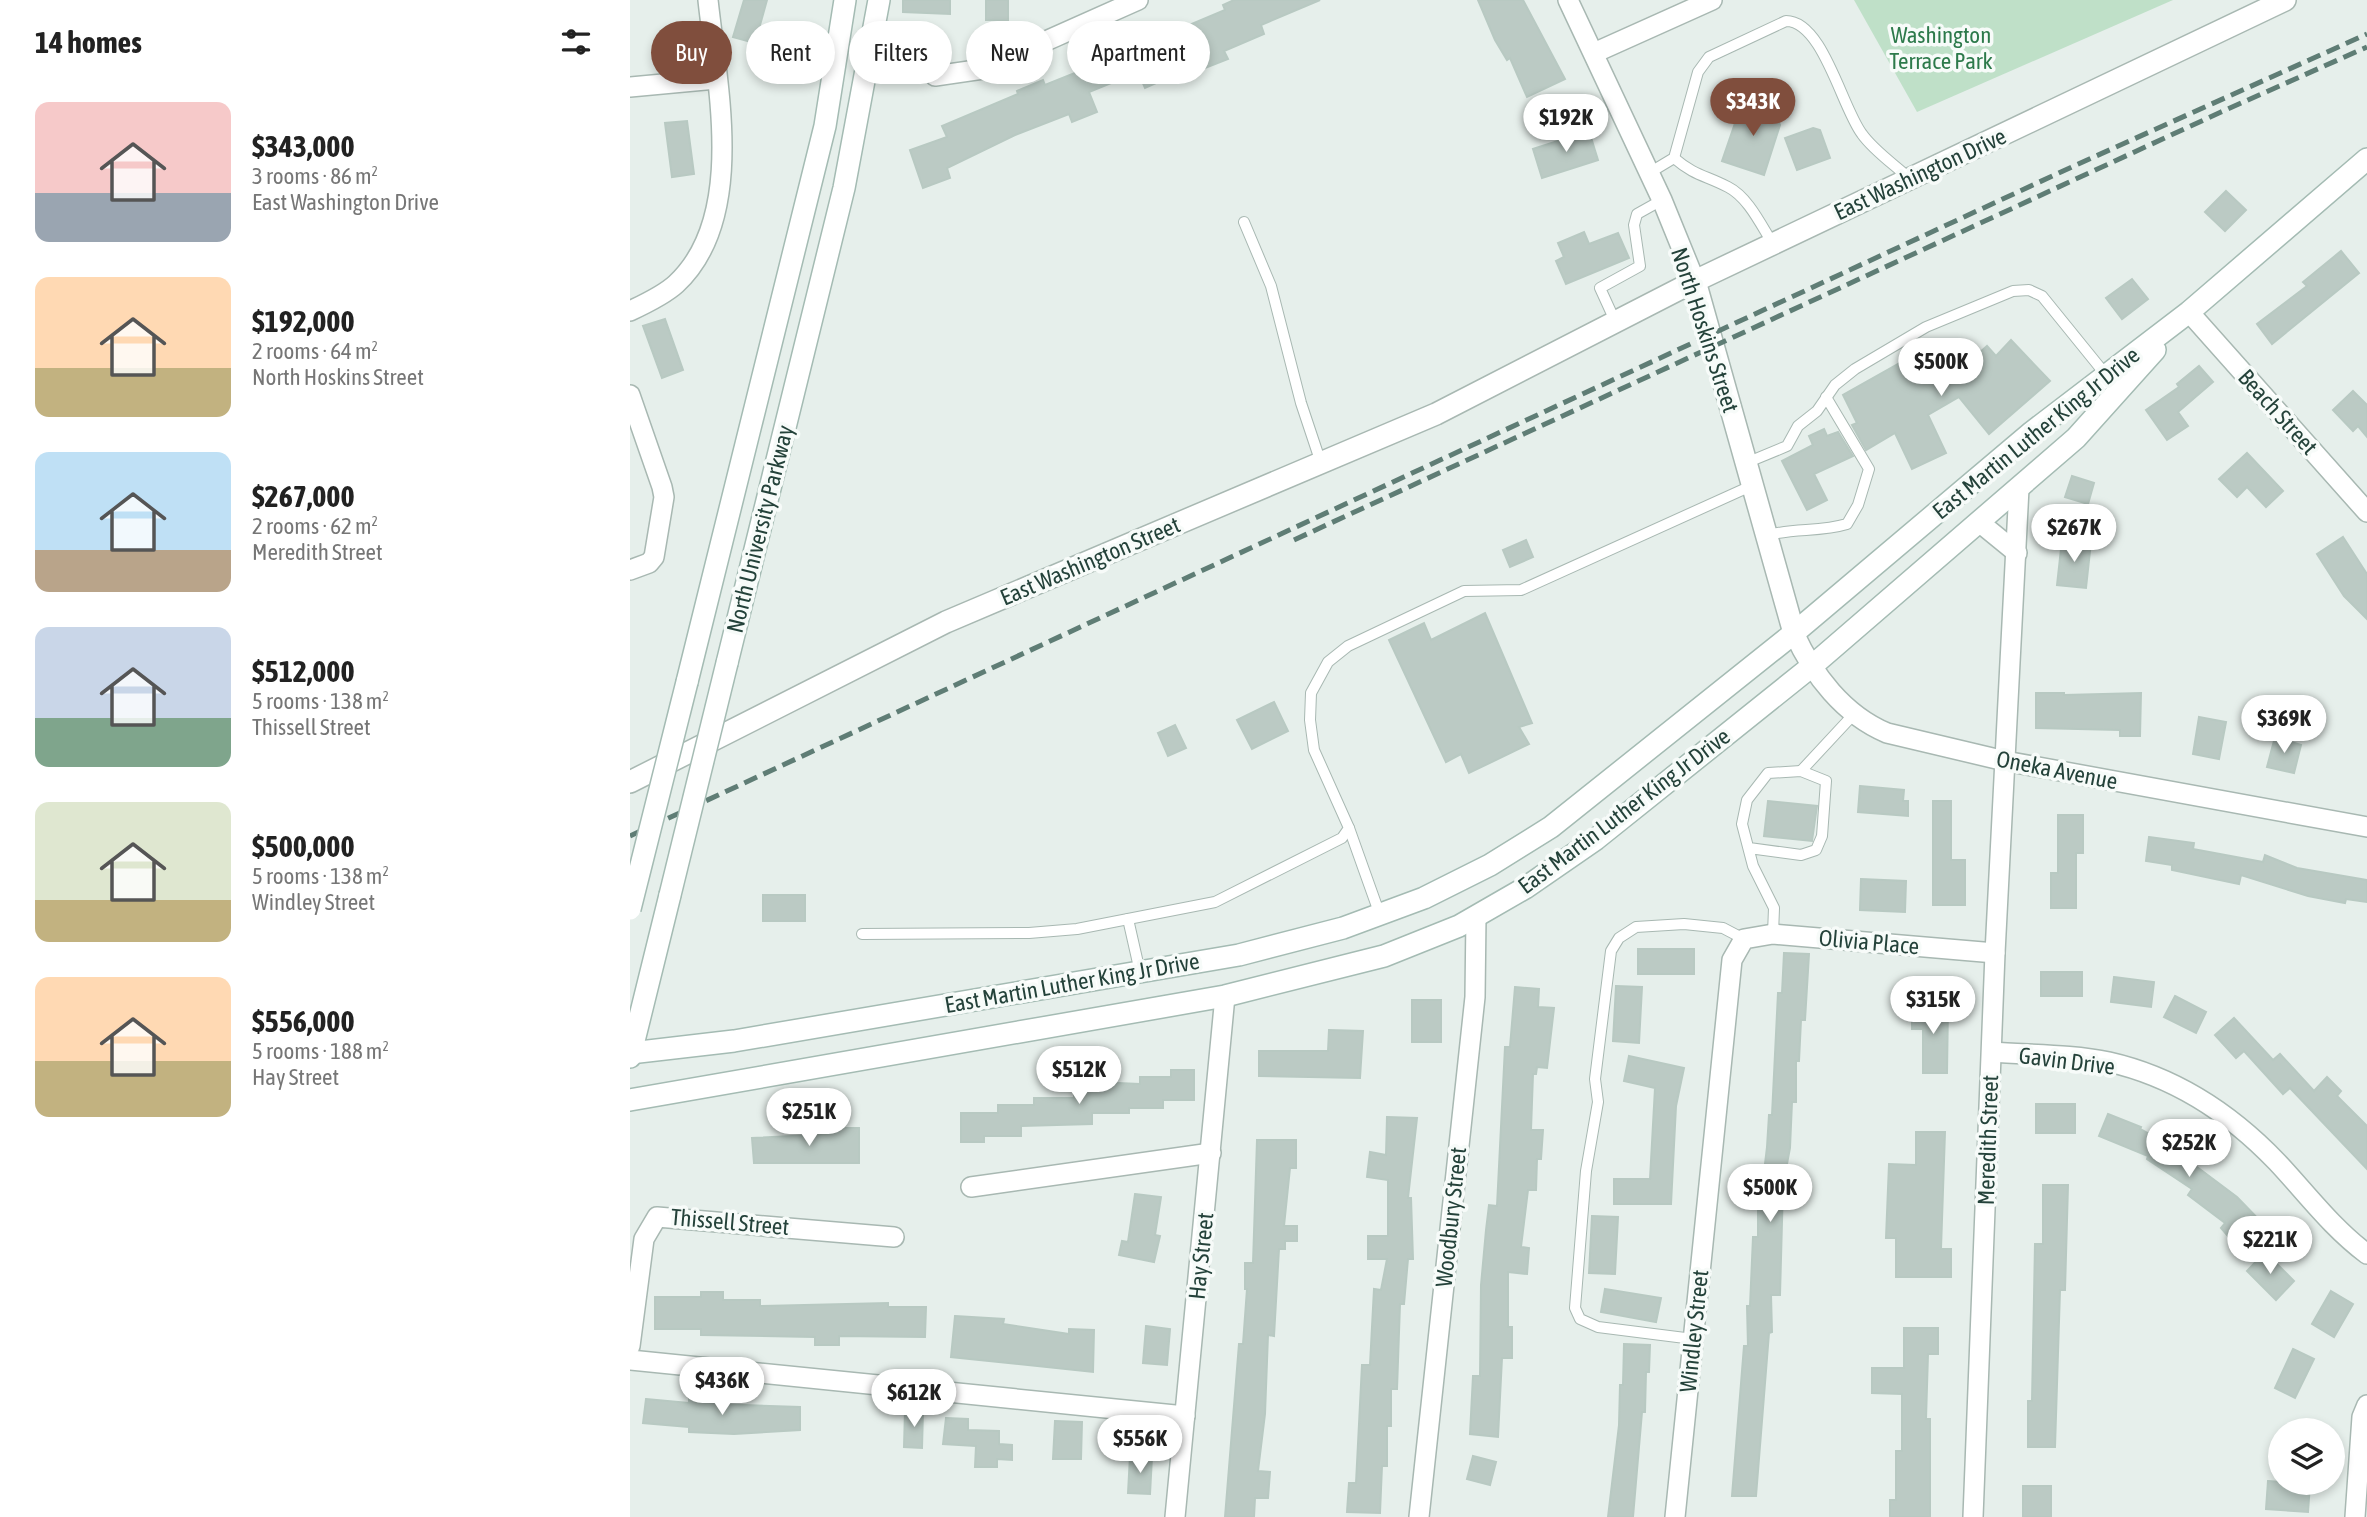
<!DOCTYPE html>
<meta charset="utf-8">
<style>
body{margin:0;font-family:"Asap Condensed",sans-serif;background:#f6f6f6;color:#222;height:100vh;display:flex;flex-direction:column;font-size:26px;white-space:nowrap}
*{box-sizing:border-box;margin:0}
p{font-size:23px;color:#767676}
.icon{flex:none;width:38px;height:38px;fill:none;stroke:currentColor;stroke-width:2;stroke-linecap:round;stroke-linejoin:round}
.map{position:relative;flex:1;overflow:hidden}
.drawer{display:flex;flex-direction:column;background:#fff;width:630px}
.drawer>*{flex:none}
.guide{position:absolute;left:21px;top:21px;width:665px;height:63px;display:flex;gap:14px}
.fabs{position:absolute;left:1638px;top:1418px;display:grid;gap:14px}
.fabs a{display:grid;place-items:center;width:77px;height:77px;border-radius:50%;background:#fff;box-shadow:0 4px 10px #0003;font-size:35px}
.price{position:absolute;translate:-50% -60px;padding:0 16px;border-radius:24px;background:#fff;color:#222;font-size:23px;line-height:46px;filter:drop-shadow(0 2px 4px #0008)}
.price::after{content:'';position:absolute;left:50%;top:42px;width:21px;height:16px;margin-left:-10px;background:inherit;clip-path:polygon(0 0,100% 0,50% 100%)}
.price.on{background:#804e3d;color:#fff}
ul{padding:0;list-style:none}
li{display:flex;align-items:center;gap:21px;height:175px;padding:0 35px}
li span{display:grid;place-items:center;flex:none;width:196px;height:140px;border-radius:14px;color:#555}
li>.icon{margin-inline-start:auto}
span .icon{width:84px;height:84px;fill:#fffc;stroke-width:1}
li b{font-size:30px}
h2{display:flex;justify-content:space-between;align-items:center;height:84px;padding:0 35px;font-size:30px}
.tag{padding:0 24px;border-radius:32px;background:#fff;box-shadow:0 4px 10px #0003;font-size:24px;line-height:63px}
.tag.on{background:#804e3d;color:#fff}
main{display:flex;flex:1;min-height:0}
.map>svg:first-child{display:block}
</style>
<main>
<section class="drawer">
<h2>14 homes<svg class="icon" aria-label="filters" viewBox="0 0 24 24"><path d="M4 7h16M4 17h16"/><circle cx="9" cy="7" r="2"/><circle cx="15" cy="17" r="2"/></svg></h2>
<ul>
<li><span style="background:linear-gradient(#f6c9c9 65%,#9aa5b1 0)"><svg class="icon" aria-label="home" viewBox="0 0 24 24"><path d="M3 11l9-7 9 7M6 9v11h12V9"/></svg></span><div><b>$343,000</b><p>3 rooms · 86 m²</p><p>East Washington Drive</p></div></li>
<li><span style="background:linear-gradient(#ffd9b3 65%,#c2b280 0)"><svg class="icon" aria-label="home" viewBox="0 0 24 24"><path d="M3 11l9-7 9 7M6 9v11h12V9"/></svg></span><div><b>$192,000</b><p>2 rooms · 64 m²</p><p>North Hoskins Street</p></div></li>
<li><span style="background:linear-gradient(#bfe0f5 70%,#b9a48a 0)"><svg class="icon" aria-label="home" viewBox="0 0 24 24"><path d="M3 11l9-7 9 7M6 9v11h12V9"/></svg></span><div><b>$267,000</b><p>2 rooms · 62 m²</p><p>Meredith Street</p></div></li>
<li><span style="background:linear-gradient(#c9d6e8 65%,#7fa58c 0)"><svg class="icon" aria-label="home" viewBox="0 0 24 24"><path d="M3 11l9-7 9 7M6 9v11h12V9"/></svg></span><div><b>$512,000</b><p>5 rooms · 138 m²</p><p>Thissell Street</p></div></li>
<li><span style="background:linear-gradient(#dfe7d0 70%,#c2b280 0)"><svg class="icon" aria-label="home" viewBox="0 0 24 24"><path d="M3 11l9-7 9 7M6 9v11h12V9"/></svg></span><div><b>$500,000</b><p>5 rooms · 138 m²</p><p>Windley Street</p></div></li>
<li><span style="background:linear-gradient(#ffd9b3 60%,#c2b280 0)"><svg class="icon" aria-label="home" viewBox="0 0 24 24"><path d="M3 11l9-7 9 7M6 9v11h12V9"/></svg></span><div><b>$556,000</b><p>5 rooms · 188 m²</p><p>Hay Street</p></div></li>
</ul>
</section>
<div class="map">
<svg width="1737" height="1517" viewBox="0 0 1737 1517">
<rect width="100%" height="100%" fill="#e6efeb"/>
<path fill="#bfe0c8" d="M1224,0h319l-256,112z"/>
<g fill="#bbcac4" stroke="#b8c9c2" stroke-width="2">
<path d="M114,0h23l-12,43 -22,-6z"/>
<path d="M273,0h47v14l-47,-2z"/>
<rect x="356" y="0" width="22" height="20"/>
<path d="M604,0h86l-59,25 3,9 -40,17 4,8 -28,11 -18,-42 43,-18 -2,-5z"/>
<path d="M848,0h45l42,79 -38,18 -17,-39 -3,2 -12,-20z"/>
<path d="M525,36l17,40 -27,12 -7,-16 -49,20 8,20 -25,10 -3,-8 -54,21 -68,33 3,10 -27,10 -13,-38 37,-13 -5,-11 76,-32 -1,-3 26,-11 2,5 45,-18 -2,-5z"/>
<path d="M1113,100l31,10 6,15 -16,50 -42,-14z"/>
<path d="M57,121l7,53 -22,3 -7,-54z"/>
<path d="M1183,128l7,2 10,28 -33,12 -12,-32z"/>
<path d="M959,131l9,29 -56,18 -9,-29z"/>
<path d="M1596,191l20,19 -21,21 -20,-19z"/>
<path d="M954,232l5,12 29,-11 11,25 -63,26 -10,-23 8,-4 -6,-14z"/>
<path d="M1711,251l18,22 -87,71 -15,-20 50,-38 -4,-4z"/>
<path d="M1502,279l16,20 -26,20 -16,-21z"/>
<path d="M35,319l18,51 -21,8 -19,-52z"/>
<path d="M1381,340l39,41 -61,53 -30,-37 -31,18 18,38 -34,16 -17,-36 -29,17 -14,-25 5,-2 -14,-28 85,-48 19,35 40,-36 9,10z"/>
<path d="M1569,366l14,16 -35,30 10,14 -21,14 -21,-30 33,-23 -2,-3z"/>
<path d="M1723,391l14,14v32l-9,-11 -5,5 -20,-21z"/>
<path d="M1194,429l3,7 11,-4 15,24 -39,18 13,26 -20,10 -25,-49 31,-16 -4,-9z"/>
<path d="M1617,453l36,38 -17,16 -19,-20 -10,10 -18,-18z"/>
<path d="M1442,476l22,7 -6,21 -23,-7z"/>
<path d="M1713,537l24,37v45l-23,-23 -27,-42z"/>
<path d="M896,540l7,17 -23,10 -7,-17z"/>
<path d="M1432,540l29,2 -5,46 -29,-3z"/>
<path d="M855,613l47,110 -13,4 10,17 -60,29 -8,-19 -15,8 -57,-122 35,-17 7,17z"/>
<path d="M1406,693h28v2l77,-2 -1,43h-20v-6l-84,-2z"/>
<path d="M644,702l14,29 -36,18 -15,-29z"/>
<path d="M1569,717l27,5 -7,37 -26,-5z"/>
<path d="M545,725l11,23 -18,8 -10,-23z"/>
<path d="M1645,737l26,8 -7,28 -27,-6z"/>
<path d="M1230,786l44,4 -1,11h5v15l-50,-4z"/>
<path d="M1138,801l49,5 -5,35 -48,-5z"/>
<path d="M1303,801h18v59h14v45h-32z"/>
<path d="M1428,815h25v38h-7v55h-25v-35h7z"/>
<path d="M1519,837l45,6 -1,6 70,13 2,-7 32,13 70,12v22l-21,-3 -1,4 -37,-7 -67,-21 -2,9 -67,-14v-5l-26,-4z"/>
<path d="M1231,879l45,2 -1,31 -45,-2z"/>
<rect x="133" y="895" width="42" height="26"/>
<rect x="1008" y="949" width="56" height="25"/>
<path d="M1154,953l25,1 -4,66h-4l-2,41h-3v41h-4l-2,46 -7,37 -3,110h-9l1,37 -3,1 -13,163h-24l12,-150h4l-1,-40h3l3,-69h5v-40h3l6,-50 2,-32h3l6,-122h4z"/>
<rect x="1411" y="972" width="41" height="24"/>
<path d="M1484,977l40,5 -3,25 -40,-5z"/>
<path d="M986,986l26,1 -3,56 -26,-2z"/>
<path d="M885,987l24,2 -1,18 16,1 -7,60 -10,-1 -1,7h-3l-2,56h12l-2,29h-4l-1,31h-8l-7,57 8,1 -2,26 -19,-2v55h4v31h-10l-4,79 -28,-3 3,-58h7l1,-91 5,-55 3,-25 8,1 8,-159h5z"/>
<path d="M1545,996l31,16 -10,21 -32,-16z"/>
<rect x="782" y="1000" width="29" height="42"/>
<path d="M1282,1006h36l-1,67h-24v-44h-11z"/>
<path d="M1604,1018l39,42 7,-6 34,37 13,-14 14,14 -4,5 30,30v43l-77,-81 -7,6 -39,-43 -8,7 -21,-23z"/>
<path d="M699,1030l34,1 -3,47 -101,-2v-25h69z"/>
<path d="M999,1056l55,12 -8,38 -5,98h-57v-25h36l5,-91 -31,-7z"/>
<path d="M541,1070h23v30h-31v8h-34v5h-37v11l-71,2v10h-37v6h-23v-29h37v-8h36v-7h40v-17l66,3v-7h31z"/>
<rect x="1406" y="1104" width="39" height="29"/>
<path d="M1478,1114l33,13 -1,2 51,28 -2,4 48,36 31,32 -18,17 -10,-10 -7,6 -12,-14 4,-5 -37,-28 4,-6 -45,-30 1,-3 -49,-20z"/>
<path d="M757,1117l30,1 -9,80h3l2,61h-5l-4,45h-4l-3,85h-6v37h-4v40h-5l-2,47 -33,-1 2,-29h7l6,-118h8l4,-76 7,1 6,-31h-19v-23h20v-56l-21,-3 3,-25 16,3z"/>
<path d="M202,1128h27v35h-105l-2,-25 80,-4z"/>
<path d="M1286,1132h29l-4,117h10v28h-55v-39h-10l3,-74 27,1z"/>
<path d="M627,1140h39v28h-6l-6,58h13v15h-12v8h-6l-5,87 -6,-1 -3,79 -7,57 12,1 -2,26h-13l-1,19h-29l14,-173h4l4,-55h-2v-26h8z"/>
<path d="M1413,1185h25l-3,105h-5l-5,157h-27v-46h4l3,-157h8z"/>
<path d="M505,1194l26,3 -6,38 5,1 -6,26 -35,-7 3,-14 6,1z"/>
<path d="M962,1216l26,1 -3,57 -26,-1z"/>
<path d="M1635,1252l29,29 -18,19 -29,-29z"/>
<path d="M975,1289l56,9 -5,24 -55,-10z"/>
<path d="M1701,1291l22,13 -19,33 -22,-13z"/>
<path d="M71,1292h22v8h37v6l128,-3v4h38l-1,30 -86,-1v9h-24v-8l-114,-2v-6h-46v-32h46z"/>
<path d="M325,1316l49,3 -1,5 66,10v-5l25,1 -1,42 -142,-15z"/>
<path d="M516,1326l24,3 -3,36 -24,-2z"/>
<path d="M1274,1328h34v26h-10l-2,65h4v98h-40v-17h6v-49h6v-57l-30,-1v-25h32z"/>
<path d="M994,1344l26,1 -1,27h-3l-1,40h-3l-9,105h-25l11,-92 1,-40h3z"/>
<path d="M1663,1349l21,10 -19,39 -20,-10z"/>
<path d="M16,1399l43,4v-4h27v5l84,3v23l-66,4 -45,-2v-5l-46,-4z"/>
<path d="M275,1411h18l-1,37 -18,-1z"/>
<path d="M316,1418l22,1v11l31,1v13l13,1v15l-15,-1v8h-22l1,-21 -33,-2z"/>
<path d="M425,1421l27,1 -1,37h-28z"/>
<path d="M500,1456l22,1 -2,37 -22,-1z"/>
<path d="M843,1456l23,6 -6,23 -23,-6z"/>
<path d="M1638,1481l42,3 -2,28 -42,-3z"/>
<rect x="1393" y="1486" width="28" height="31"/>
</g>
<g fill="none" stroke-linecap="round" stroke-linejoin="round">
<defs>
<g id="service">
<path d="M1044,158c21,18 31,17 54,29 20,10 33,38 45,57"/>
<path d="M1019,173l25,-15 24,-86 11,-15 77,-36c37,0 56,87 76,113 12,17 33,31 48,45"/>
<path d="M614,222l27,64 30,117 20,60"/>
<path d="M986,323l-16,-35 40,-22 -6,-41 3,-11 25,-14"/>
<path d="M1116,463l41,-17 11,-20 19,-15 18,-26 20,-16 71,-42 87,-36 16,-1 13,6 64,79"/>
<path d="M1138,535c27,-7 53,-3 79,-11l11,-19 11,-36 -43,-72"/>
<path d="M1171,771l53,-57"/>
<path d="M719,828l31,87"/>
<path d="M1119,848l52,7 15,-5 6,-14 4,-55 -25,-10 -33,2 -21,27 -5,24 11,42 21,42 -1,26"/>
<path d="M498,919l12,53"/>
<path d="M232,934l167,-1 48,-4 138,-27 127,-64 7,-10 -35,-78 -4,-30 1,-27 17,-31 20,-16 116,-55 57,-1 230,-104"/>
<path d="M1063,1339l-95,-12 -18,-8 -5,-11 11,-137 12,-69 -3,-23 16,-128 8,-13 17,-11 48,-3 39,4 21,11"/>
</g>
<g id="minor">
<path d="M938,0l94,200 33,81"/>
<path d="M964,53l118,-53"/>
<path d="M305,76l48,-7 155,-69"/>
<path d="M0,87l86,-8"/>
<path d="M0,311c15,-7 34,-16 46,-27 71,-66 41,-199 32,-284"/>
<path d="M1559,312l178,200"/>
<path d="M0,395l32,92 2,10 -10,60 -5,6 -19,7"/>
<path d="M1349,522l38,31"/>
<path d="M1164,633c19,42 50,82 93,100l118,28 362,66"/>
<path d="M1362,1052c38,3 79,2 117,10 66,15 122,52 168,100 30,32 55,66 90,92"/>
<path d="M341,1187l240,-34"/>
<path d="M0,1346l14,-107 13,-22 237,20"/>
<path d="M0,1360l555,56"/>
<path d="M545,1517l50,-521"/>
<path d="M789,1517l56,-520 1,-81"/>
<path d="M1045,1517l57,-557 12,-21 29,-5 222,19"/>
<path d="M1343,1517l22,-564 24,-465"/>
<path d="M1725,1517l7,-100 5,-12"/>
</g>
<g id="tertiary">
<path d="M1065,281l99,352"/>
<path d="M0,782l316,-160 490,-208 259,-133 590,-281"/>
</g>
<g id="secondary">
<path d="M97,663l117,-475 35,-188"/>
<path d="M57,682l138,-556 20,-126"/>
<path d="M0,1053l104,-12 505,-86 104,-27 81,-30 66,-33 61,-38 243,-194 238,-201 157,-120 178,-153"/>
<path d="M0,1057l40,-162"/>
<path d="M0,1100l595,-104 159,-40 75,-30 66,-38 71,-49 216,-173 264,-228 79,-88"/>
</g>
</defs>
<use href="#service" stroke="#a8b8b2" stroke-width="12"/>
<use href="#minor" stroke="#a8b8b2" stroke-width="22"/>
<use href="#tertiary" stroke="#a8b8b2" stroke-width="24"/>
<use href="#secondary" stroke="#a4bbb3" stroke-width="24"/>
<use href="#service" stroke="#fff" stroke-width="10"/>
<use href="#minor" stroke="#fff" stroke-width="19"/>
<use href="#tertiary" stroke="#fff" stroke-width="21"/>
<use href="#secondary" stroke="#fff" stroke-width="21"/>
<g stroke="#5f7d75" stroke-width="5" stroke-dasharray="14 7" stroke-linecap="butt">
<path d="M664,540l927,-428 146,-65"/>
<path d="M0,836l1446,-671 291,-131"/>
</g>
<defs>
<g id="secondary-bridge">
<path d="M40,895l57,-232"/>
<path d="M0,909l57,-227"/>
</g>
</defs>
<use href="#secondary-bridge" stroke="#a4bbb3" stroke-width="24" stroke-linecap="butt"/>
<use href="#secondary-bridge" stroke="#fff" stroke-width="21"/>
</g>
<g text-anchor="middle" stroke-width="7" stroke-linejoin="round" paint-order="stroke">
<g font-size="23" fill="#2d7a4b" stroke="#f7fbf9">
<text x="1311" y="43">Washington<tspan x="1311" dy="26">Terrace Park</tspan></text>
</g>
<g font-size="23" fill="#24423a" stroke="#f7fbf9">
<text transform="translate(1290 174) rotate(-25)" y="8">East Washington Drive</text>
<text transform="translate(1075 330) rotate(72)" y="8">North Hoskins Street</text>
<text transform="translate(1648 412) rotate(48)" y="8">Beach Street</text>
<text transform="translate(1406 433) rotate(-39)" y="8">East Martin Luther King Jr Drive</text>
<text transform="translate(130 529) rotate(-76)" y="8">North University Parkway</text>
<text transform="translate(460 561) rotate(-23)" y="8">East Washington Street</text>
<text transform="translate(1427 770) rotate(11)" y="8">Oneka Avenue</text>
<text transform="translate(994 811) rotate(-37)" y="8">East Martin Luther King Jr Drive</text>
<text transform="translate(1239 942) rotate(5)" y="8">Olivia Place</text>
<text transform="translate(442 983) rotate(-10)" y="8">East Martin Luther King Jr Drive</text>
<text transform="translate(1437 1061) rotate(7)" y="8">Gavin Drive</text>
<text transform="translate(1358 1140) rotate(-88)" y="8">Meredith Street</text>
<text transform="translate(821 1217) rotate(-84)" y="8">Woodbury Street</text>
<text transform="translate(100 1222) rotate(5)" y="8">Thissell Street</text>
<text transform="translate(571 1256) rotate(-84)" y="8">Hay Street</text>
<text transform="translate(1064 1331) rotate(-84)" y="8">Windley Street</text>
</g>
</g>
</svg>
<div class="fabs">
<a><svg class="icon" aria-label="layers" viewBox="0 0 24 24"><path d="M12 4l9 5-9 5-9-5zM3 14l9 5 9-5"/></svg></a>
</div>
<b class="price on" style="left:1123px;top:138px">$343K</b>
<b class="price" style="left:936px;top:154px">$192K</b>
<b class="price" style="left:1311px;top:398px">$500K</b>
<b class="price" style="left:1444px;top:564px">$267K</b>
<b class="price" style="left:1654px;top:755px">$369K</b>
<b class="price" style="left:1303px;top:1036px">$315K</b>
<b class="price" style="left:449px;top:1106px">$512K</b>
<b class="price" style="left:179px;top:1148px">$251K</b>
<b class="price" style="left:1559px;top:1179px">$252K</b>
<b class="price" style="left:1140px;top:1224px">$500K</b>
<b class="price" style="left:1640px;top:1276px">$221K</b>
<b class="price" style="left:92px;top:1417px">$436K</b>
<b class="price" style="left:284px;top:1429px">$612K</b>
<b class="price" style="left:510px;top:1475px">$556K</b>
<div class="guide">
<a class="tag on">Buy</a>
<a class="tag">Rent</a>
<a class="tag">Filters</a>
<a class="tag">New</a>
<a class="tag">Apartment</a>
</div>
</div>
</main>
